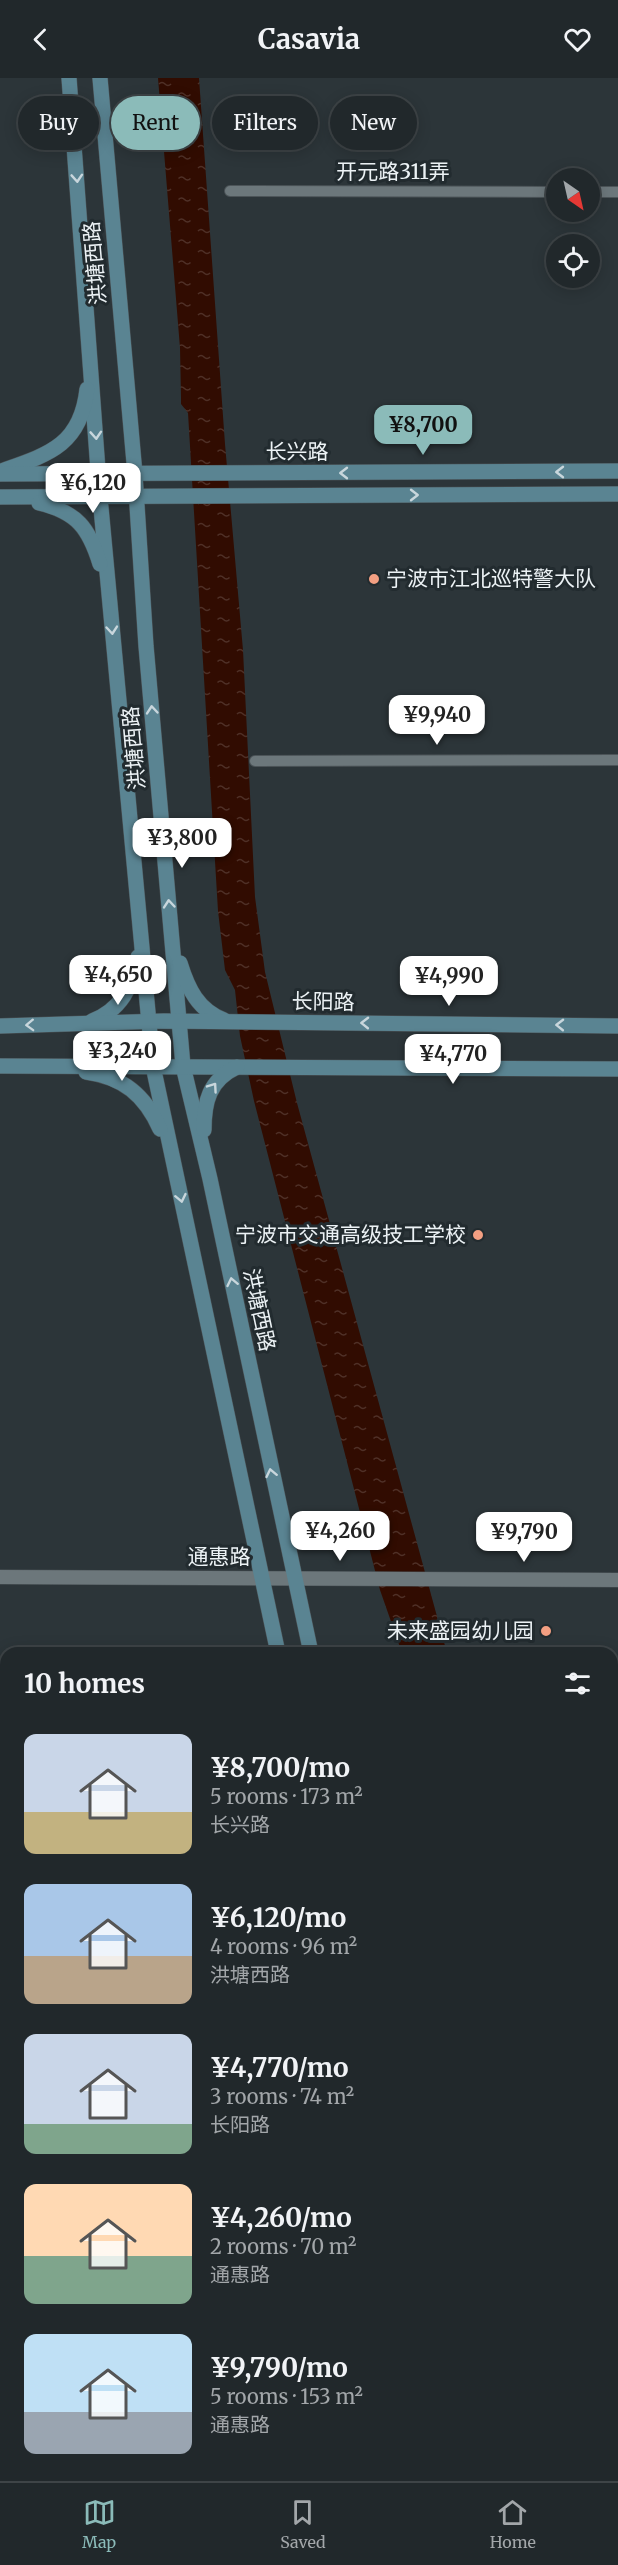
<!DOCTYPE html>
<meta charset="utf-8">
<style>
body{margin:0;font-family:Merriweather,"Noto Sans SC",serif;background:#293033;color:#f1f3f6;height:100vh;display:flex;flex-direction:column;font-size:22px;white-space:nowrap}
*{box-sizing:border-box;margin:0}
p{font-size:20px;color:#a2a6a9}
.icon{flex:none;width:33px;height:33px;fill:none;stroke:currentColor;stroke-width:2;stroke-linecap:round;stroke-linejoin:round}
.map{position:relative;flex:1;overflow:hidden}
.details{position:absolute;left:0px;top:1569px;width:618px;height:834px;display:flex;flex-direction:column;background:#21282b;border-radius:18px 18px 0 0;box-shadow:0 3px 15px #0003,0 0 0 2px #3e4447}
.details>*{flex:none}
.top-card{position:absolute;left:18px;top:18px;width:582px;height:54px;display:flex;gap:12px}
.needle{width:39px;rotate:146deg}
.fabs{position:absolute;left:546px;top:90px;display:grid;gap:12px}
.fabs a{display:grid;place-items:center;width:54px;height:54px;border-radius:50%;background:#21282b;box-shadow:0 3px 15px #0003,0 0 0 2px #3e4447;font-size:30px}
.price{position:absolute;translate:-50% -51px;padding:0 14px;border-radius:12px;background:#fff;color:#222;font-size:20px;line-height:39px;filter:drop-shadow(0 2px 3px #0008)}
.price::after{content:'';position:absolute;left:50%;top:36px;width:18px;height:14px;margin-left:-9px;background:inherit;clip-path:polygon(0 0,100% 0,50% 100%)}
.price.selected{background:#8bbbb9;color:#111}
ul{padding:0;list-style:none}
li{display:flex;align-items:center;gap:18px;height:150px;padding:0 24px}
li span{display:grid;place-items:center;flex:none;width:168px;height:120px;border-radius:12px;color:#555}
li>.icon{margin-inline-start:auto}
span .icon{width:72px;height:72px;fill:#fffc;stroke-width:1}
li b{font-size:26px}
h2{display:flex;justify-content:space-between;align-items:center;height:72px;padding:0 24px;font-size:26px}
.tag{padding:0 21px;border-radius:27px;background:#21282b;box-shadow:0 3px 15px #0003,0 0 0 2px #3e4447;font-size:21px;line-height:54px}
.tag.selected{background:#8bbbb9;color:#111}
header{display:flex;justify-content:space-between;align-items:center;height:78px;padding:0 24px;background:#21282b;font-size:27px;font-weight:700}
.tabs{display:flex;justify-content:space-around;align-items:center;height:84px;border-top:2px solid #3e4447;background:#21282b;font-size:16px;color:#a2a6a9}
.tabs a{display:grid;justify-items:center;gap:3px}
.tabs .selected{color:#8bbbb9}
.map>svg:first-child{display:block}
</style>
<header><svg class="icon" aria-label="back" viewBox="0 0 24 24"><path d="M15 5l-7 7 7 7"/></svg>Casavia<svg class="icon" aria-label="heart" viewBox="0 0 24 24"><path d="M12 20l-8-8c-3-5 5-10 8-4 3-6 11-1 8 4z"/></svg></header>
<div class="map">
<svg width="618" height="2403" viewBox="0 0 618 2403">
<defs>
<pattern id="water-ripples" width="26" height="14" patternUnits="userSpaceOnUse" patternTransform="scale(1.5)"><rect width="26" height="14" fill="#310c01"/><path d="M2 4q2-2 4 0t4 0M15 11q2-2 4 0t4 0" fill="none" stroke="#4f3027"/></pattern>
</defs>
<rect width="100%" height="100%" fill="#2c3539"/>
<g fill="#6a3623">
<path d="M6,2359v38h7l1,6 -14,-2v-27z"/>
<path d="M18,2397h103l2,6h-107l-1,-4z"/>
</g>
<g fill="url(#water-ripples)">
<path d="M158,0h41l26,366 18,206 12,247 10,75 32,131 150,550h-45l-22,-63 -126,-489 -14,-65 -5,-46 -10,-20 -7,-59 -30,-498 -7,-9v-6l-1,-50z"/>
<path d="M612,2221l6,32v150l-6,-27z"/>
</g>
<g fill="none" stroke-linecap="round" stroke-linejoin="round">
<defs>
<g id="minor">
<path d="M230,113l326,1"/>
<path d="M590,114h28"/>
<path d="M255,683l363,-1"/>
<path d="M0,2339l6,-3"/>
</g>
<path id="tertiary" d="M0,1499l618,3"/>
<g id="secondary">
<path d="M69,0l31,419 53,569 125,587"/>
<path d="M100,0l35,396 11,172 37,420 27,113 101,474"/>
<path d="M4,392c46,-16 77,-26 83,-81"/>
<path d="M0,396l618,-3"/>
<path d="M0,419l618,-3"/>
<path d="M39,425c38,9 50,25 61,61"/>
<path d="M180,885c8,26 18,47 44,57"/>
<path d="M92,943c29,-11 40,-34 46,-64"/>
<path d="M0,948l164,-5 454,5"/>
<path d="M0,988l618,3"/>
<path d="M86,994c37,5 59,23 74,57"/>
<path d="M204,1052c0,-28 5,-50 33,-63"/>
</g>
<g id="primary">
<path d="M0,1946l6,1"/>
<path d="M0,1968l6,2"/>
<path d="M612,2043l6,1"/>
<path d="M612,2067h6"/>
</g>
</defs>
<use href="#minor" stroke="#4c5458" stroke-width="12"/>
<use href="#tertiary" stroke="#4c5458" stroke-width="15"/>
<use href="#secondary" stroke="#4c5458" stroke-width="16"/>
<use href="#primary" stroke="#4c5458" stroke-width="18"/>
<use href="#minor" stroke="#6c777b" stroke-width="10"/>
<use href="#tertiary" stroke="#6c777b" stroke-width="14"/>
<use href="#secondary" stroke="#5a8492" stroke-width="15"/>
<use href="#primary" stroke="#4991a9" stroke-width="16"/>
</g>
<defs><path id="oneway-chevron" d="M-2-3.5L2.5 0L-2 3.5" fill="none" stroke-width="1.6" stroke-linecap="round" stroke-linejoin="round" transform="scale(1.5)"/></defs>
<g stroke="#c8d6dc">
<use href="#oneway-chevron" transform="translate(77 100) rotate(86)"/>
<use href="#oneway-chevron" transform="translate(96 357) rotate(86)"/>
<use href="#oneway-chevron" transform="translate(560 394) rotate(180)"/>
<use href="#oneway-chevron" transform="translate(344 395) rotate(180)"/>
<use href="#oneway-chevron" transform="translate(414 417)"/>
<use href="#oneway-chevron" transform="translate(112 552) rotate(85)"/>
<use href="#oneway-chevron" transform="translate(152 632) rotate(-95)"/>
<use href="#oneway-chevron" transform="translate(169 826) rotate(-95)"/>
<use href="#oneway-chevron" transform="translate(365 945) rotate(-179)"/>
<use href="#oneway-chevron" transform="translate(30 947) rotate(178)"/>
<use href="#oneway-chevron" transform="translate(560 947) rotate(-179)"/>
<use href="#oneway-chevron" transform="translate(213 1009) rotate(-55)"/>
<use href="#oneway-chevron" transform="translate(181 1120) rotate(78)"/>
<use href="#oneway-chevron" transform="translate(232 1204) rotate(-102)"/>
<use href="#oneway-chevron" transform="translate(271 1395) rotate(-102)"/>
</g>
<g fill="#f39f82" stroke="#222b2f" stroke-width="2">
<circle cx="374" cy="501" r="6"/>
<circle cx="478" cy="1157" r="6"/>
<circle cx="546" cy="1553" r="6"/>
</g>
<g text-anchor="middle" stroke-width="6" stroke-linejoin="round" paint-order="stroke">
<g font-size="21" fill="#ecf2f5" stroke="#222b2f">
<text x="393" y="101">开元路311弄</text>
<text transform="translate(95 185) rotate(-95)" y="7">洪塘西路</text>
<text x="297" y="381">长兴路</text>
<text transform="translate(134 670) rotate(-95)" y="7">洪塘西路</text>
<text transform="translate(323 924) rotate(1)" y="7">长阳路</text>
<text transform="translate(259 1232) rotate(78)" y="7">洪塘西路</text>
<text x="219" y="1486">通惠路</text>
</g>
<g font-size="21" fill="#ecf2f5" stroke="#222b2f" text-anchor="end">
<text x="386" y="508" text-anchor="start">宁波市江北巡特警大队</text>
<text x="466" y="1164">宁波市交通高级技工学校</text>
<text x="534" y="1560">未来盛园幼儿园</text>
</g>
</g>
</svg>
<div class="fabs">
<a><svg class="needle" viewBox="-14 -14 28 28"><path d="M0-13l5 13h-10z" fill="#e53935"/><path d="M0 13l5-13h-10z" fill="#a2a6a9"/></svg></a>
<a><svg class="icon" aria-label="locate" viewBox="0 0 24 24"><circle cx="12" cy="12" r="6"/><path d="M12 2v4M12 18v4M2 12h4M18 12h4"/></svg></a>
</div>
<b class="price selected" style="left:423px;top:378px">¥8,700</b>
<b class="price" style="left:93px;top:436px">¥6,120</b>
<b class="price" style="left:437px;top:668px">¥9,940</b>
<b class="price" style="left:182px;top:791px">¥3,800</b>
<b class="price" style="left:118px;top:928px">¥4,650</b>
<b class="price" style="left:449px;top:929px">¥4,990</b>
<b class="price" style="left:122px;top:1004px">¥3,240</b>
<b class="price" style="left:453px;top:1007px">¥4,770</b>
<b class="price" style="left:340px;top:1484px">¥4,260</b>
<b class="price" style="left:524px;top:1485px">¥9,790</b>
<div class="top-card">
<a class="tag">Buy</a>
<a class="tag selected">Rent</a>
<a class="tag">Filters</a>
<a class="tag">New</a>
</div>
<section class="details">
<h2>10 homes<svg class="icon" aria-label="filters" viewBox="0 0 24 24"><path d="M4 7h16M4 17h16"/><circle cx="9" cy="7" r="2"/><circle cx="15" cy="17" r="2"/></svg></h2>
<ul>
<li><span style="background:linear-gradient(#c9d6e8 65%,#c2b280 0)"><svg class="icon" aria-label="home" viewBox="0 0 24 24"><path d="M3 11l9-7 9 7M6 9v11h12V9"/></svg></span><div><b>¥8,700/mo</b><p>5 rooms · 173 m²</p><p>长兴路</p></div></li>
<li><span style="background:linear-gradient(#a9c7e8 60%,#b9a48a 0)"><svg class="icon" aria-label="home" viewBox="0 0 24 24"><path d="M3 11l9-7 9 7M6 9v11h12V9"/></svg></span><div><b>¥6,120/mo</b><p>4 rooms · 96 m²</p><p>洪塘西路</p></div></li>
<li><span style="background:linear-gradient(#c9d6e8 75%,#7fa58c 0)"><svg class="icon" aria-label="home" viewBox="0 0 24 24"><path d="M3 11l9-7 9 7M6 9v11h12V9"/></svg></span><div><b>¥4,770/mo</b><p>3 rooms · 74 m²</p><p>长阳路</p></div></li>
<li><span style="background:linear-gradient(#ffd9b3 60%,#7fa58c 0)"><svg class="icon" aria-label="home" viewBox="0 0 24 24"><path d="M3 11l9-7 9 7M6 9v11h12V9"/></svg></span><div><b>¥4,260/mo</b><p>2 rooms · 70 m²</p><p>通惠路</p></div></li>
<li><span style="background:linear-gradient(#bfe0f5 65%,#9aa5b1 0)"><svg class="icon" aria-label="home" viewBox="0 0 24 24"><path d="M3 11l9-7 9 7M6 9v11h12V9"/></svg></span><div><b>¥9,790/mo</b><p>5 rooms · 153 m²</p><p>通惠路</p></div></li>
</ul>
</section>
</div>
<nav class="tabs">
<a class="selected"><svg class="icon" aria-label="map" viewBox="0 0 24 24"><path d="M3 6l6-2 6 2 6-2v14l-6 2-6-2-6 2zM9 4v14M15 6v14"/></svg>Map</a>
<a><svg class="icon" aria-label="saved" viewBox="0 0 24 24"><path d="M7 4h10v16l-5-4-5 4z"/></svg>Saved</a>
<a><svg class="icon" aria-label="home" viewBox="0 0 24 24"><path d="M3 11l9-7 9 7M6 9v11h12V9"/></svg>Home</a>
</nav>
